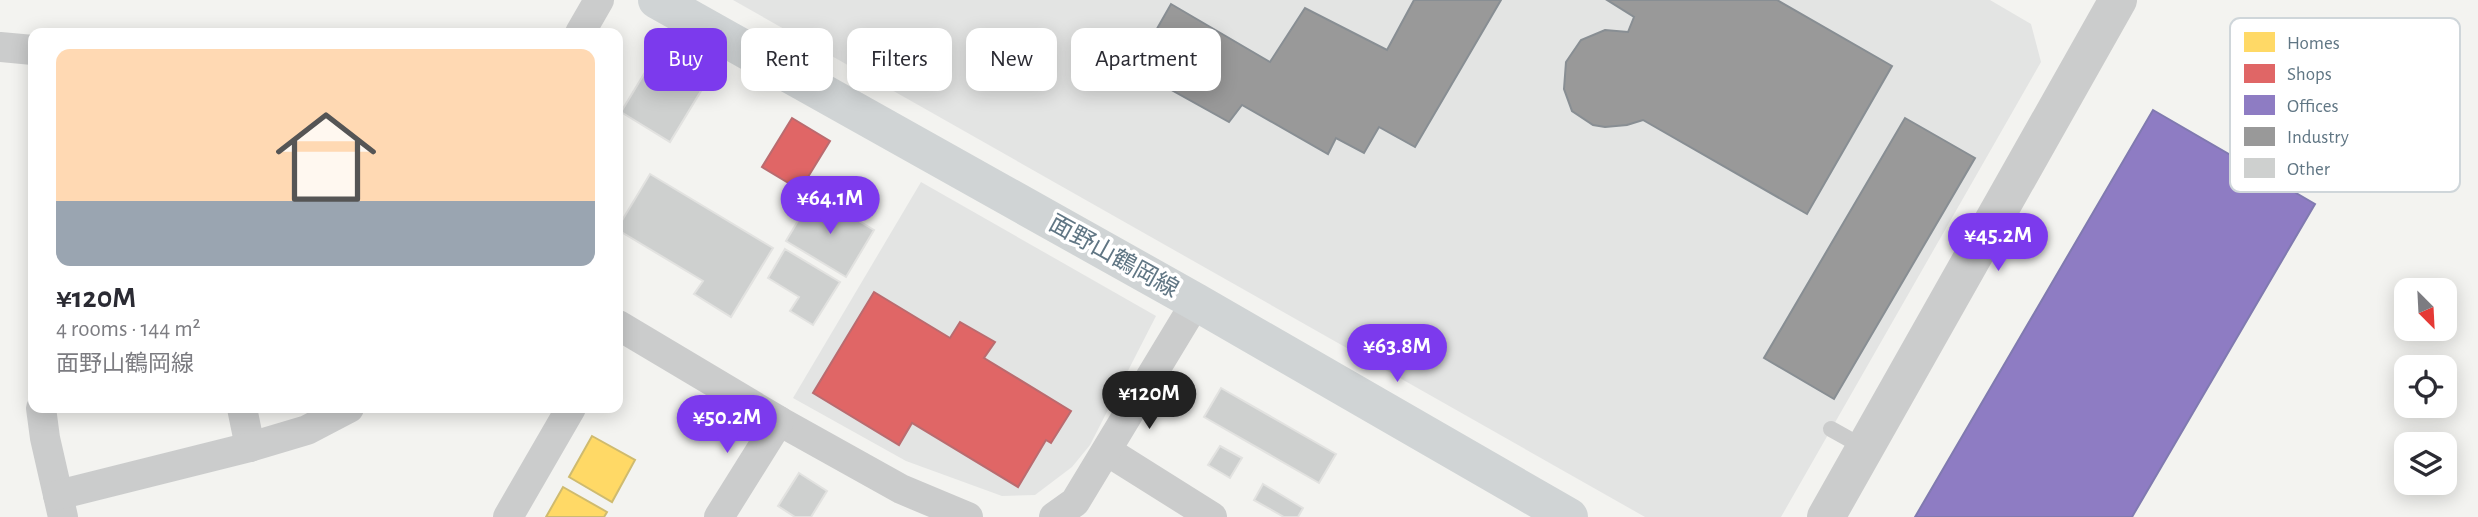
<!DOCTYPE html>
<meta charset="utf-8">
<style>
body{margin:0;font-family:"Alegreya Sans","Noto Sans JP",sans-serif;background:#f7f7f7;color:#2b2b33;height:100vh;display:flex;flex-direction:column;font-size:26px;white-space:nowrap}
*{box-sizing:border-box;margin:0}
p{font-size:23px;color:#7c7c81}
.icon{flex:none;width:38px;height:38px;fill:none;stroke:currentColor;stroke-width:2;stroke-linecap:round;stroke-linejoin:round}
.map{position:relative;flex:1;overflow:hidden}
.side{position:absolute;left:28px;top:28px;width:595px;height:385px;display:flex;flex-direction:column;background:#fff;border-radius:14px;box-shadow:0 4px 18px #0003}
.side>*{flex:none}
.banner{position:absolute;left:644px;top:28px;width:665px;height:63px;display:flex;gap:14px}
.needle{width:46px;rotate:156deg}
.fabs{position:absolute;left:2394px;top:278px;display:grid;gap:14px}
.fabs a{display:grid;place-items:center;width:63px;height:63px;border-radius:14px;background:#fff;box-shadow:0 4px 18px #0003;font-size:35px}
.price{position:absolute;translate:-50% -60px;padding:0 16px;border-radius:24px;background:#7c3aed;color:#fff;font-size:23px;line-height:46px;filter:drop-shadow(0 2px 4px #0008)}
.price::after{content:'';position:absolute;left:50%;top:42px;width:21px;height:16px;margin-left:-10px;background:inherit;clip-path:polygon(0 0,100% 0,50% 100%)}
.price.current{background:#222;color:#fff}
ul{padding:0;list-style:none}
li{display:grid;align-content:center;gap:14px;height:371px;padding:0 28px}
li span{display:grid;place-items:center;height:217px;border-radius:14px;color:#555}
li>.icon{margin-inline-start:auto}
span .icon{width:126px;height:126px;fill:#fffc;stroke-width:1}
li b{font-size:30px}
.chip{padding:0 24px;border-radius:14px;background:#fff;box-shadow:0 4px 18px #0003;font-size:24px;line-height:63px}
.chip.current{background:#7c3aed;color:#fff}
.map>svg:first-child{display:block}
</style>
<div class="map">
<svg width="2478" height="517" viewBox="0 0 2478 517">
<rect width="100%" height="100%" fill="#f3f3f0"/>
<g fill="#e3e4e3">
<path d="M733,0h1257l41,24 10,38 -260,455h-136z"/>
<path d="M921,182l235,134 -66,129 -18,22 -37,28 -33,1 -96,-35 -113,-63z"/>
</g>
<g fill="#ffd966" stroke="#cfbb6f" stroke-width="2">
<path d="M592,436l43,24 -23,42 -43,-25z"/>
<path d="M563,487l44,25 -3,5h-58z"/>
</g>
<g fill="#e06666" stroke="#ba6b6f" stroke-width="2">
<path d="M792,118l38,23 -30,49 -38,-23z"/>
<path d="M874,292l76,46 10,-16 35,20 -11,16 87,53 -20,32 -5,-3 -28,47 -106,-64 -13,22 -86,-52z"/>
</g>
<path fill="#8e7cc3" stroke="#807ab0" stroke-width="2" d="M2153,110l162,94 -183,313h-217z"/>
<g fill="#999" stroke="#888e93" stroke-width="2">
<path d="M1414,0h87l-86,147 -36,-20 -15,26 -28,-15 -8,16 -86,-49 -13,17 -95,-53 37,-65 99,58 35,-54 82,42z"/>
<path d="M1607,0h170l115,66 -85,148 -164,-94 -16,5 -22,2 -12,-2 -21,-14 -8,-22 2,-27 15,-22 24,-10 23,2 6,-15z"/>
<path d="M1905,118l70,40 -141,241 -70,-41z"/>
</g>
<g fill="#ced0cf" stroke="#e2e2e0" stroke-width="2">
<path d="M665,56l42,25 -37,61 -49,-30 23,-38 7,5z"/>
<path d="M650,174l123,74 -42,69 -37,-23 9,-13 -85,-51v-3z"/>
<path d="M814,194l60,36 -28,47 -60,-36z"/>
<path d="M785,249l55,33 -27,43 -23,-14 9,-14 -31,-19z"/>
<path d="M1221,388l115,66 -17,29 -115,-66z"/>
<path d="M1220,446l22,12 -12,20 -22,-13z"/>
<path d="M799,473l28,18 -16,26h-16l-17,-11z"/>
<path d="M1263,484l40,24 -5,9h-14l-30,-17z"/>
</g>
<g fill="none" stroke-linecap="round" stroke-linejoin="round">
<path stroke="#cbcccc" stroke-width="16" d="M1831,429l34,19"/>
<g stroke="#cbcccc" stroke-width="30">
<path d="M580,33l19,-33"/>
<path d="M0,47l33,3"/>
<path d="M618,325l161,96 122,68 67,28"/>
<path d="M41,408l4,30 18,79"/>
<path d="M242,408l8,39"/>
<path d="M1107,451l105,66"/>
<path d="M58,495l192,-48 57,-17 42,-22"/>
<path d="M508,517l63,-109"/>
<path d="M719,517l60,-96"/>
<path d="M1054,517l21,-15 121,-200"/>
</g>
<path stroke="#cbcccc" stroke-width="38" d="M1826,517l292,-517"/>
<path stroke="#d0d4d5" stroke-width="38" d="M657,0l539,302 373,215"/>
</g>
<g text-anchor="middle" stroke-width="7" stroke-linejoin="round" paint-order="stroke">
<g font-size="24" fill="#607684" stroke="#fff">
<text transform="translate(1114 256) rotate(29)" y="8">面野山鶴岡線</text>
</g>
</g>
<rect x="2230" y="18" width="230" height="174" rx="10" fill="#fff" stroke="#cfd6da" stroke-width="2"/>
<rect x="2244" y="32" width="31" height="20" fill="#ffd966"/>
<rect x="2244" y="64" width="31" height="19" fill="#e06666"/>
<rect x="2244" y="95" width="31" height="20" fill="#8e7cc3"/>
<rect x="2244" y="127" width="31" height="19" fill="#999"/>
<rect x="2244" y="158" width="31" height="20" fill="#ced0cf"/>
<g font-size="19" fill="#607684">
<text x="2287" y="49">Homes</text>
<text x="2287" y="80">Shops</text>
<text x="2287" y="112">Offices</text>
<text x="2287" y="143">Industry</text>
<text x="2287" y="175">Other</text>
</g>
</svg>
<div class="fabs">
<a><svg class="needle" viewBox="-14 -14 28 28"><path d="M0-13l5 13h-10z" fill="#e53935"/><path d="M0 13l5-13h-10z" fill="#7c7c81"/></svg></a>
<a><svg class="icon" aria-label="locate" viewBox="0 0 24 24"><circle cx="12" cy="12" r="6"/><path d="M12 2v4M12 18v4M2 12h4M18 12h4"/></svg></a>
<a><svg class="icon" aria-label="layers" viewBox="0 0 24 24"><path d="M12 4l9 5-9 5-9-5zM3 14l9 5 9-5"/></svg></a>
</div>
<b class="price" style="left:830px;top:236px">¥64.1M</b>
<b class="price" style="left:1998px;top:273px">¥45.2M</b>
<b class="price" style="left:1397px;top:384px">¥63.8M</b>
<b class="price current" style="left:1149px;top:431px">¥120M</b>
<b class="price" style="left:727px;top:455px">¥50.2M</b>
<div class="banner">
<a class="chip current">Buy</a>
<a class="chip">Rent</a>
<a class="chip">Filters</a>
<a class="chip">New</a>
<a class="chip">Apartment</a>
</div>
<section class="side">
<ul>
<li><span style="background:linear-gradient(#ffd9b3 70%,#9aa5b1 0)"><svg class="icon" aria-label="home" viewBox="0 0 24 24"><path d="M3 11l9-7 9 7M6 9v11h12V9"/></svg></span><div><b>¥120M</b><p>4 rooms · 144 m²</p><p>面野山鶴岡線</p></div></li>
</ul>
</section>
</div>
